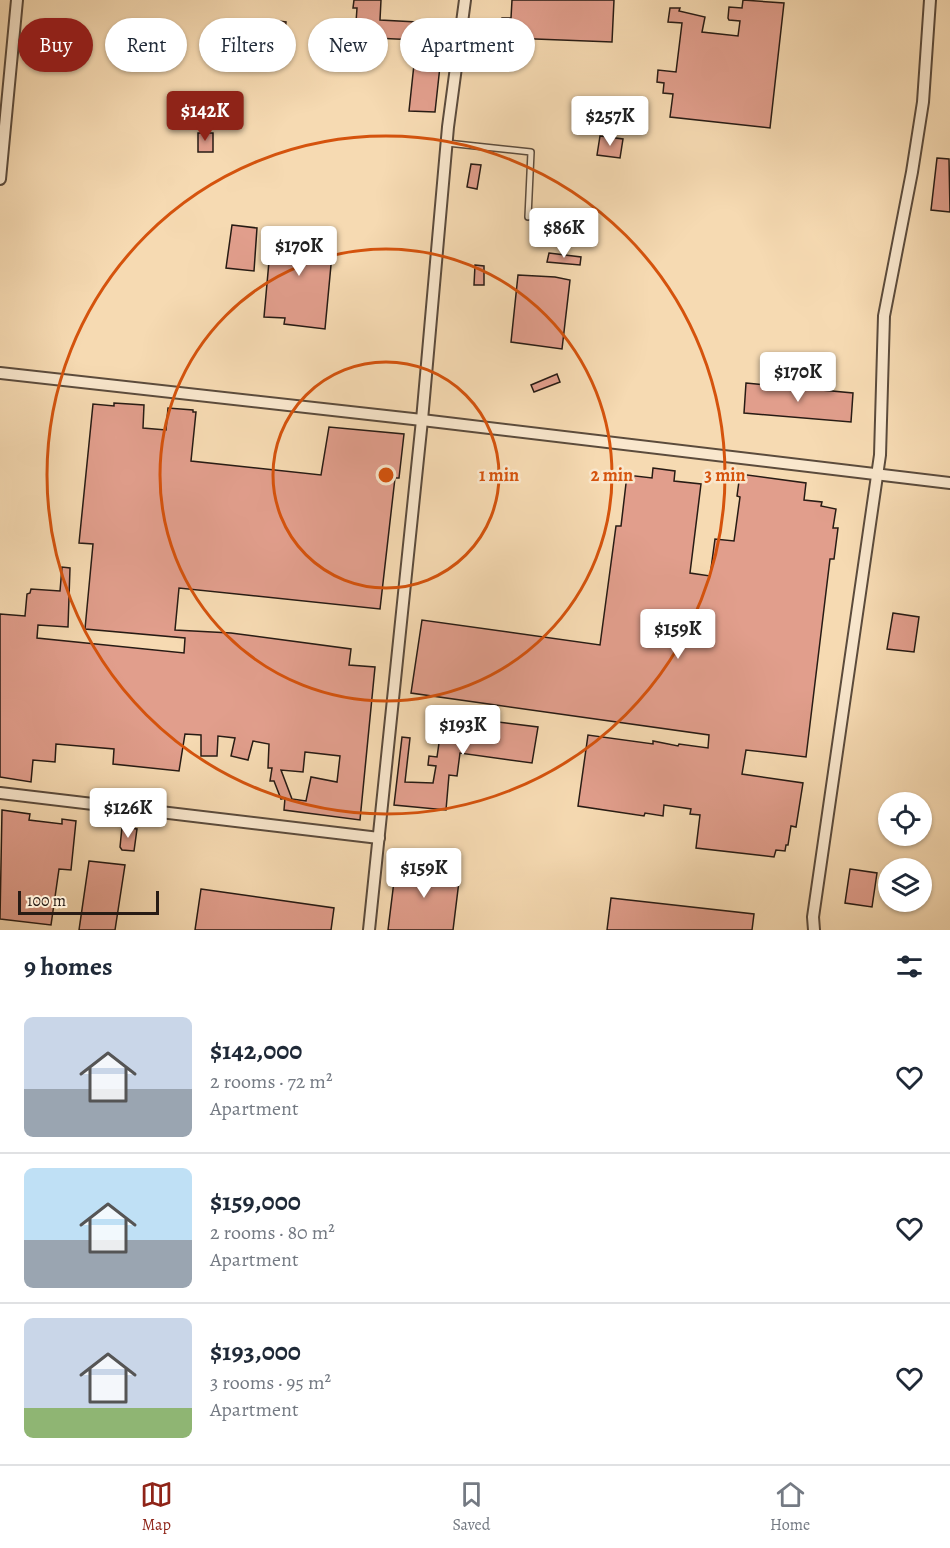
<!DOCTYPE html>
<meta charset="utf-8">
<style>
body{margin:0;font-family:Alegreya,serif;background:#f2f2f3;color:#1f2937;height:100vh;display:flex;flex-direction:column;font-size:22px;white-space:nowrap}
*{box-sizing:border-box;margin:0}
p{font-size:20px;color:#747a83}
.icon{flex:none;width:33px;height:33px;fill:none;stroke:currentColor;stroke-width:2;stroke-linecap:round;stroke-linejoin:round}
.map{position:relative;height:930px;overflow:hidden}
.sheet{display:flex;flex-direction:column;background:#fff;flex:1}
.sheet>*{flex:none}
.hud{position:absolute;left:18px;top:18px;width:600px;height:54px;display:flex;gap:12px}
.fabs{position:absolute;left:878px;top:792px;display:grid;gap:12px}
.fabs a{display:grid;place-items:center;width:54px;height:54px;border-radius:50%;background:#fff;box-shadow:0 2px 4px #0004;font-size:30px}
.scale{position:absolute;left:18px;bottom:15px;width:141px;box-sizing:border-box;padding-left:6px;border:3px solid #271b14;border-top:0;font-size:16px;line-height:21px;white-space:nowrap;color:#271b14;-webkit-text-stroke:4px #f9e7cd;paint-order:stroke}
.price{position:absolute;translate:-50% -51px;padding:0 14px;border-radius:6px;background:#fff;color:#222;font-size:20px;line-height:39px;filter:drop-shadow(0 2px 3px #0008)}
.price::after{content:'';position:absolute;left:50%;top:36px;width:18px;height:14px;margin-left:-9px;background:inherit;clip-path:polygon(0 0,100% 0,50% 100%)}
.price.selected{background:#8f2418;color:#fff}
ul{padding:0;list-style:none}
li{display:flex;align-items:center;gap:18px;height:150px;padding:0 24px}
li+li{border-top:2px solid #e0e1e3}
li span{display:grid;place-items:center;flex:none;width:168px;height:120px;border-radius:9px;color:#555}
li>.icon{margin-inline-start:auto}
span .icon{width:72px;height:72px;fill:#fffc;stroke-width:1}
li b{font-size:26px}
h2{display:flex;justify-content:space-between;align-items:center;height:72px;padding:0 24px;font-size:26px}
.pill{padding:0 21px;border-radius:27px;background:#fff;box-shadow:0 2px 4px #0004;font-size:21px;line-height:54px}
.pill.selected{background:#8f2418;color:#fff}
.menu{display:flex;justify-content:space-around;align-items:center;height:84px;border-top:2px solid #e0e1e3;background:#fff;font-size:16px;color:#747a83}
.menu a{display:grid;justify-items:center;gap:3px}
.menu .selected{color:#8f2418}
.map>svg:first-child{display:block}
</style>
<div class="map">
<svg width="950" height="930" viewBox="0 0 950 930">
<rect width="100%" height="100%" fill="#f6dab2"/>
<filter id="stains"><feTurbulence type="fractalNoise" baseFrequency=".00333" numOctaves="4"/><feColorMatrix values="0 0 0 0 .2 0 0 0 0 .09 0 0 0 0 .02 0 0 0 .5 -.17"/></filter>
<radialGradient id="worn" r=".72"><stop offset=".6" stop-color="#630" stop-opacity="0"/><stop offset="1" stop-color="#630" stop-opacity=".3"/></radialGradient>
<g fill="#e19e8c" stroke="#271b14" stroke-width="1.5" fill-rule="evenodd">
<path d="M354,0h27l-1,20 37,2 -1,18 -61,-3 2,-29h-4z"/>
<path d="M512,0h102l-2,42 -102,-4v-2h-9l1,-18h9z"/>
<path d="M743,0l41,3 -14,125 -100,-11 3,-23 -10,-1 1,-10 -7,-1 1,-12 18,2 6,-49 -14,-1 2,-14h10l-1,3 26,6 -3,15 36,4 2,-15 -11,-1 -1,-2 1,-11 13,1z"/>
<path d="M278,21l8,1 -2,19 -11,-2 1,-14h3z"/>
<path d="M415,55l26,2 -6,55 -26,-1z"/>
<rect x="198" y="133" width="15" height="19"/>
<path d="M600,136l23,3 -3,19 -23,-3z"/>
<path d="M937,158l12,1 1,53 -19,-2z"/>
<path d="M471,164l10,1 -4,24 -10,-2z"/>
<path d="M232,225l25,3 -3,43 -28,-3z"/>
<path d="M272,228l62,5 -9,96 -41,-5 1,-6 -21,-1z"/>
<path d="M549,253l32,4 -1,8 -33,-3z"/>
<path d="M475,265l9,1v19h-10z"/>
<path d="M518,275l37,2 15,3 -8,69 -51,-7z"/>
<path d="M557,374l3,8 -26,10 -3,-7z"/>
<path d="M746,383l107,10 -2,29 -107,-9z"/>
<path d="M114,403l30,2 -1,23 23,2 2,-22 25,2v2h3l-5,49 130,14 8,-48 75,7 -5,44h-4l-15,131 -201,-21 -4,42 56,3 120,16 -2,16 26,2 -15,153 -76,-10 1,-12 -4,1 -7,-18h-4l2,-13h-4l1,-24 -16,-3 -5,19 -17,-4 4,-18 -17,-2 -1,20h-16v-21l-16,-1 -6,37 -66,-7 1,-15 -58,-5 -1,18 -22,-2 -2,22 -31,-5v-163l25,2 2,-22 3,-1 1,-4 29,2 2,-24 8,1 -2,59 -30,-2 -1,13 147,15 1,-15 -100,-9 8,-85 -14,-1 14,-139 21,2zM305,752l35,4 -3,26 -26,-5 -5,24 -14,-2 -11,-29 22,2z"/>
<path d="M653,468l22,3 -1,10 27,3 -11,89 20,3 5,-37 19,2 6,-44 -3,-1 3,-22 66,9 -2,17 18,2 -1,4 15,3 -3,19h5l-4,31h-4l-24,198 -60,-7 -4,24 61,9 -7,44 -5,-1 -3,19h-2l-1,6 -9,-1 -2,7 -78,-9 4,-33 -10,-1 1,-5 -27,-4 -1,11 -18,-3 -1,3 -66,-10 10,-71 65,9v-3l25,5 1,-2 29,4 1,-13 -298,-42 11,-73 178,25 16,-119h5l6,-51 25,3z"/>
<path d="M893,613l26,4 -5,35 -27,-3z"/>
<path d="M443,715l95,12 -6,36 -72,-10 -3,23 -8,-1 -3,35 -52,-5 8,-68 8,1 -5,44 28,1 3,-17 -8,-1 1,-9 8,1z"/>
<path d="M2,810l28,4 -1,6 33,4v-5l14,2 -5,49 -12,-1 -8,56 -51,-6z"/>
<path d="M122,827l15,2 -3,22 -12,-1 -2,-3z"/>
<path d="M89,861l36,4 -10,65h-36z"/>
<path d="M396,865l64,8 -7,57h-65z"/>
<path d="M850,869l27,4 -5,34 -27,-4z"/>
<path d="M201,889l133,19 -3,22h-136z"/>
<path d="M611,898l143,16 -2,16h-145z"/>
</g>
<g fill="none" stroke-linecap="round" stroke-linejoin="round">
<defs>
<path id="lane" d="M447,143l84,9 -3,65"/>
<g id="street">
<path d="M0,179l17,-179"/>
<path d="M0,373l422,47 528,63"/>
<path d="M0,793l379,45"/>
<path d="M369,930l53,-510 26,-293 17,-127"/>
<path d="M814,930l-1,-13 67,-462 4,-139 28,-144 11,-70 7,-102"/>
</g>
</defs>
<use href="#lane" stroke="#5b4b3c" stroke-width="8"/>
<use href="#street" stroke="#5b4b3c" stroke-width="14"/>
<use href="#lane" stroke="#f9e7cd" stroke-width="5"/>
<use href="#street" stroke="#f9e7cd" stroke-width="10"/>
</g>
<g fill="none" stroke="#d5530d" stroke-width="3">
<circle cx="386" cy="475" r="113"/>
<circle cx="386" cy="475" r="226"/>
<circle cx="386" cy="475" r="339"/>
</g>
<circle cx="386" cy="475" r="9" fill="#d5530d" stroke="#f9e7cd" stroke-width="3"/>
<g font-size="18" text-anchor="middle" font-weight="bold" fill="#d5530d" stroke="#f9e7cd" stroke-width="5" stroke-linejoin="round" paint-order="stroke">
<text x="499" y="481">1 min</text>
<text x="612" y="481">2 min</text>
<text x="725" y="481">3 min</text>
</g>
<rect width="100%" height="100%" filter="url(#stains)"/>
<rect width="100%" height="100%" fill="url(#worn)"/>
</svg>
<div class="fabs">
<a><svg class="icon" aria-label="locate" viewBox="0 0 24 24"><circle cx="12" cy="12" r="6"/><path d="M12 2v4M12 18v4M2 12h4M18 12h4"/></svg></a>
<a><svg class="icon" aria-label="layers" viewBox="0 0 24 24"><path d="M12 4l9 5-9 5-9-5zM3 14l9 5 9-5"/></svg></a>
</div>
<div class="scale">100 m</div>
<b class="price selected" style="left:205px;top:142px">$142K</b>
<b class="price" style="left:610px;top:147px">$257K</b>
<b class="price" style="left:564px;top:259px">$86K</b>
<b class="price" style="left:299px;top:277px">$170K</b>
<b class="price" style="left:798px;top:403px">$170K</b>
<b class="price" style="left:678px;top:660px">$159K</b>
<b class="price" style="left:463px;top:756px">$193K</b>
<b class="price" style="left:128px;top:839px">$126K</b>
<b class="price" style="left:424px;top:899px">$159K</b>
<div class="hud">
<a class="pill selected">Buy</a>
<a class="pill">Rent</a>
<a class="pill">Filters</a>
<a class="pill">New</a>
<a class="pill">Apartment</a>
</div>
</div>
<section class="sheet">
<h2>9 homes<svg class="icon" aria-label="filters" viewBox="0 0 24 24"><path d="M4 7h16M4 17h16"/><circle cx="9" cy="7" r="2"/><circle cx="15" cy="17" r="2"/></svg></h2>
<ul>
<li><span style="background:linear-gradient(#c9d6e8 60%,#9aa5b1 0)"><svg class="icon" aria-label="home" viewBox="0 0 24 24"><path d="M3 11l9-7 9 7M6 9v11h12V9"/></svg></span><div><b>$142,000</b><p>2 rooms · 72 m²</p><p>Apartment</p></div><svg class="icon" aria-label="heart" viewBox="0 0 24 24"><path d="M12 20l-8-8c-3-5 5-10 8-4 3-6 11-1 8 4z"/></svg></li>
<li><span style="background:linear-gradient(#bfe0f5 60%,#9aa5b1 0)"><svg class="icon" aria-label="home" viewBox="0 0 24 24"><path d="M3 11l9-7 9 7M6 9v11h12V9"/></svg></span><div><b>$159,000</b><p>2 rooms · 80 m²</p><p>Apartment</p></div><svg class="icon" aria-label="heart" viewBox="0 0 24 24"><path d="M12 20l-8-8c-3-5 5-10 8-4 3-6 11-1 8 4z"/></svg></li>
<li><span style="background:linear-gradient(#c9d6e8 75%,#8fb573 0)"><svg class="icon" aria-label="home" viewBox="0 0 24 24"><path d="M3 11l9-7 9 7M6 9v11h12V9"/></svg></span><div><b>$193,000</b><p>3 rooms · 95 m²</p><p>Apartment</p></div><svg class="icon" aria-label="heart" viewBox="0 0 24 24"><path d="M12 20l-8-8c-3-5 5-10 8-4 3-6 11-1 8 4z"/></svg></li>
</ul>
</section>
<nav class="menu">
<a class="selected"><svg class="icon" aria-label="map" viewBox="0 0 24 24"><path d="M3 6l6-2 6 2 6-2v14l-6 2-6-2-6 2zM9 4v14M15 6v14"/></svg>Map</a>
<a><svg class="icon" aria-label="saved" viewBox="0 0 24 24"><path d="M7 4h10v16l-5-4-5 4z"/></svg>Saved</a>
<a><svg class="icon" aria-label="home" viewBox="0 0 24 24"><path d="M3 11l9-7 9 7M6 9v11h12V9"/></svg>Home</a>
</nav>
